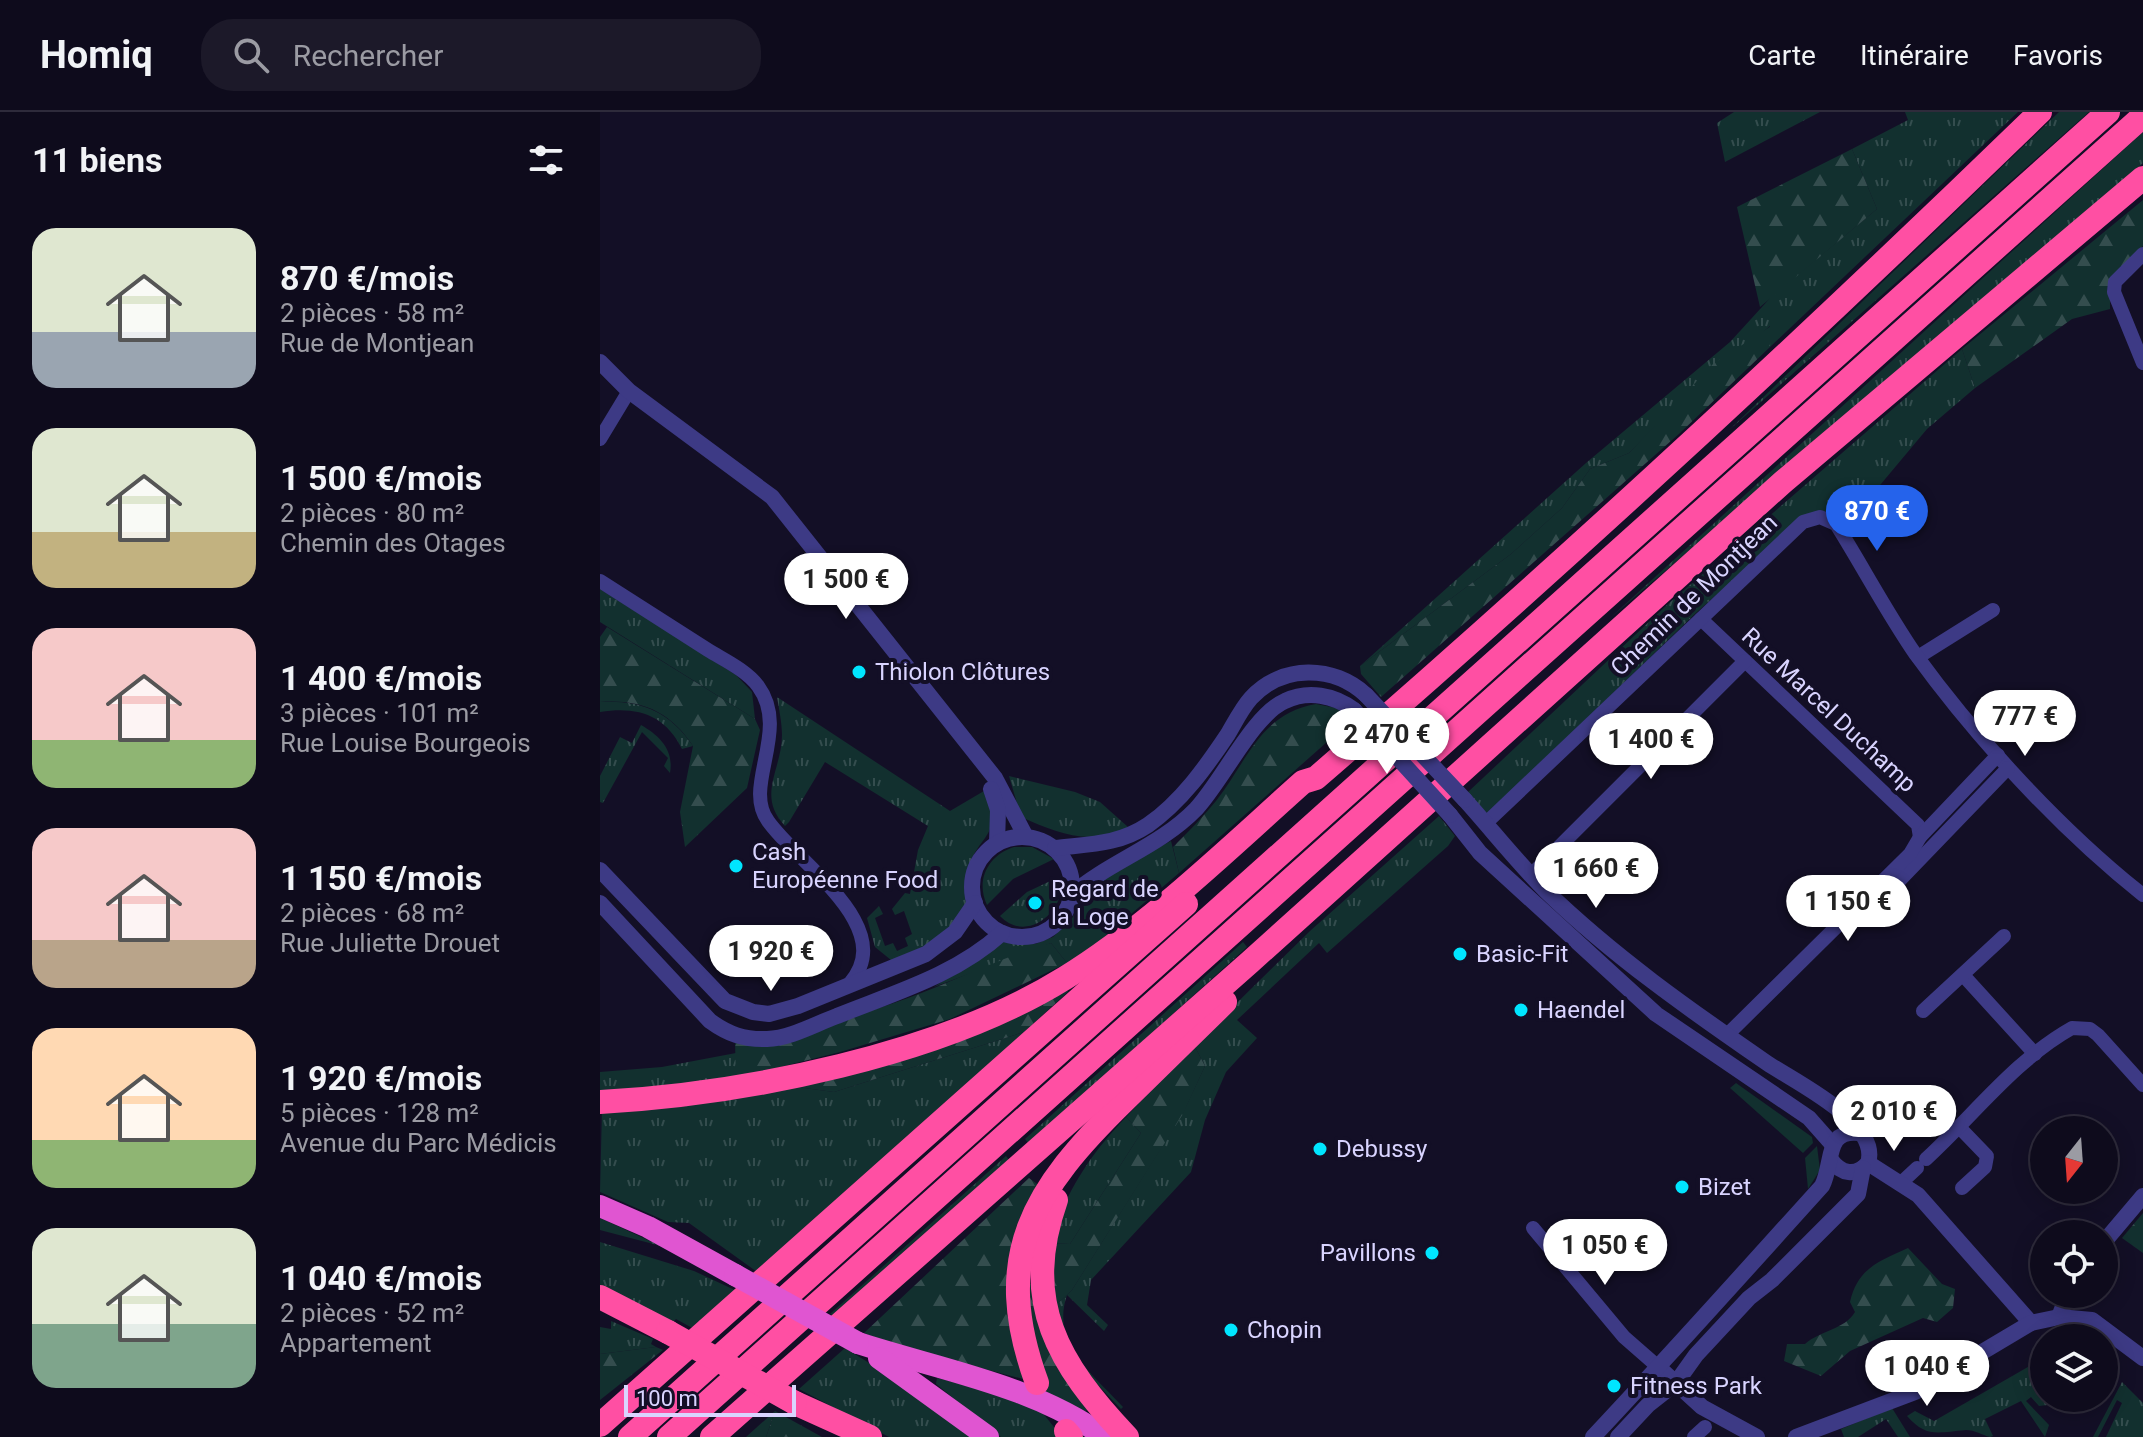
<!DOCTYPE html>
<html lang="fr">
<meta charset="utf-8">
<style>
body{margin:0;font-family:Roboto,sans-serif;background:#1c1929;color:#f1f3f6;height:100vh;display:flex;flex-direction:column;font-size:30px;white-space:nowrap}
*{box-sizing:border-box;margin:0}
p{font-size:26px;color:#9b9ba3}
.icon{flex:none;width:44px;height:44px;fill:none;stroke:currentColor;stroke-width:2;stroke-linecap:round;stroke-linejoin:round}
.map{position:relative;flex:1;overflow:hidden}
.details{display:flex;flex-direction:column;background:#0e0b1c;width:600px}
.details>*{flex:none}
.needle{width:52px;rotate:197deg}
.fabs{position:absolute;left:1430px;top:1004px;display:grid;gap:16px}
.fabs a{display:grid;place-items:center;width:88px;height:88px;border-radius:50%;background:#0e0b1c;box-shadow:0 4px 20px #0003,0 0 0 2px #2e2b3b;font-size:40px}
.scale{position:absolute;left:24px;bottom:20px;width:172px;box-sizing:border-box;padding-left:8px;border:4px solid #d9d4ff;border-top:0;font-size:22px;line-height:28px;white-space:nowrap;color:#d9d4ff;-webkit-text-stroke:6px #130f26;paint-order:stroke}
.price{position:absolute;translate:-50% -68px;padding:0 18px;border-radius:28px;background:#fff;color:#222;font-size:26px;line-height:52px;filter:drop-shadow(0 2px 4px #0008)}
.price::after{content:'';position:absolute;left:50%;top:48px;width:24px;height:18px;margin-left:-12px;background:inherit;clip-path:polygon(0 0,100% 0,50% 100%)}
.price.active{background:#2563eb;color:#fff}
ul{padding:0;list-style:none}
li{display:flex;align-items:center;gap:24px;height:200px;padding:0 32px}
li span{display:grid;place-items:center;flex:none;width:224px;height:160px;border-radius:24px;color:#555}
li>.icon{margin-inline-start:auto}
span .icon{width:96px;height:96px;fill:#fffc;stroke-width:1}
li b{font-size:34px}
h2{display:flex;justify-content:space-between;align-items:center;height:96px;padding:0 32px;font-size:34px}
header{display:flex;align-items:center;gap:48px;box-sizing:border-box;height:112px;padding:0 40px;background:#0e0b1c;border-bottom:2px solid #2e2b3b}
header strong{font-size:38px}
nav{display:flex;gap:44px;margin-inline-start:auto;font-size:28px}
.search{width:560px;height:72px;background:#1c1929;display:flex;align-items:center;gap:20px;box-sizing:border-box;padding:0 28px;border-radius:32px;color:#9b9ba3;font-size:30px}
main{display:flex;flex:1;min-height:0}
.map>svg:first-child{display:block}
</style>
<header>
<strong>Homiq</strong>
<div class="search"><svg class="icon" aria-label="search" viewBox="0 0 24 24"><circle cx="10" cy="10" r="6"/><path d="M15 15l6 6"/></svg>Rechercher</div>
<nav><a>Carte</a><a>Itinéraire</a><a>Favoris</a></nav>
</header>
<main>
<section class="details">
<h2>11 biens<svg class="icon" aria-label="filters" viewBox="0 0 24 24"><path d="M4 7h16M4 17h16"/><circle cx="9" cy="7" r="2"/><circle cx="15" cy="17" r="2"/></svg></h2>
<ul>
<li><span style="background:linear-gradient(#dfe7d0 65%,#9aa5b1 0)"><svg class="icon" aria-label="home" viewBox="0 0 24 24"><path d="M3 11l9-7 9 7M6 9v11h12V9"/></svg></span><div><b>870 €/mois</b><p>2 pièces · 58 m²</p><p>Rue de Montjean</p></div></li>
<li><span style="background:linear-gradient(#dfe7d0 65%,#c2b280 0)"><svg class="icon" aria-label="home" viewBox="0 0 24 24"><path d="M3 11l9-7 9 7M6 9v11h12V9"/></svg></span><div><b>1 500 €/mois</b><p>2 pièces · 80 m²</p><p>Chemin des Otages</p></div></li>
<li><span style="background:linear-gradient(#f6c9c9 70%,#8fb573 0)"><svg class="icon" aria-label="home" viewBox="0 0 24 24"><path d="M3 11l9-7 9 7M6 9v11h12V9"/></svg></span><div><b>1 400 €/mois</b><p>3 pièces · 101 m²</p><p>Rue Louise Bourgeois</p></div></li>
<li><span style="background:linear-gradient(#f6c9c9 70%,#b9a48a 0)"><svg class="icon" aria-label="home" viewBox="0 0 24 24"><path d="M3 11l9-7 9 7M6 9v11h12V9"/></svg></span><div><b>1 150 €/mois</b><p>2 pièces · 68 m²</p><p>Rue Juliette Drouet</p></div></li>
<li><span style="background:linear-gradient(#ffd9b3 70%,#8fb573 0)"><svg class="icon" aria-label="home" viewBox="0 0 24 24"><path d="M3 11l9-7 9 7M6 9v11h12V9"/></svg></span><div><b>1 920 €/mois</b><p>5 pièces · 128 m²</p><p>Avenue du Parc Médicis</p></div></li>
<li><span style="background:linear-gradient(#dfe7d0 60%,#7fa58c 0)"><svg class="icon" aria-label="home" viewBox="0 0 24 24"><path d="M3 11l9-7 9 7M6 9v11h12V9"/></svg></span><div><b>1 040 €/mois</b><p>2 pièces · 52 m²</p><p>Appartement</p></div></li>
</ul>
</section>
<div class="map">
<svg width="1543" height="1325" viewBox="0 0 1543 1325">
<defs>
<pattern id="grass-tufts" width="24" height="20" patternUnits="userSpaceOnUse" patternTransform="scale(2)"><rect width="24" height="20" fill="#12302f"/><path d="M3 7l-1-3M5 7V3M7 7l1-3M15 17l-1-3M17 17v-4M19 17l1-3" fill="none" stroke="#344d4e"/></pattern>
<pattern id="forest-firs" width="22" height="20" patternUnits="userSpaceOnUse" patternTransform="scale(2)"><rect width="22" height="20" fill="#12302f"/><path d="M5 1l3.5 6h-7zM16 11l3.5 6h-7z" fill="#344d4e"/></pattern>
</defs>
<rect width="100%" height="100%" fill="#130f26"/>
<g fill="url(#grass-tufts)">
<path d="M1134,0h86l-95,50 -8,-39z"/>
<path d="M1305,0h113l-248,235v-21l-94,79 -47,48 -39,16 -28,39 -51,46 -151,112 226,-203 144,-121 42,-46 105,-87 -25,-60 56,-29z"/>
<path d="M1459,0h30l-361,319z"/>
<path d="M1543,20v31l-534,456z"/>
<path d="M1362,237l13,39 -48,41 -72,86c-19,12 -42,-1 -61,11l-97,86 -209,202 -21,-21 201,-189z"/>
<path d="M0,477l136,86 16,17 3,27 -155,-97z"/>
<path d="M177,585l173,114 34,-20c19,48 -3,39 -16,77 -4,13 0,25 -1,37 -3,24 -54,56 -76,55l-16,-13 -8,-29 12,-12 4,8 -8,4 10,28 8,-3 4,8 11,-5 -3,-8 7,-4 -8,-23 -9,4 -3,-6 13,-16 5,1 8,-44 10,-24 -103,-64 -36,60 -4,4c-29,-31 -3,-56 -3,-91 0,-12 -3,-26 -5,-38z"/>
<path d="M0,590c41,-2 69,9 93,44l-11,3c-17,-35 -46,-43 -82,-37z"/>
<path d="M41,613c19,11 33,25 29,48l-6,-7 4,-8 -26,-26 -39,71 -3,-1v-26l20,-39 12,6z"/>
<path d="M409,664l66,16 25,10 28,25c-37,20 -71,6 -107,-10z"/>
<path d="M839,704l16,20 -7,10 -121,107 -8,-10 -82,77 20,18 -31,34 -21,48 -14,52 -100,108 -4,25 21,20 -4,6 -37,-36c-17,49 27,80 56,112l-2,2 -50,-52 -17,-50 18,-17 111,-177 22,-47 -11,-21 116,-114z"/>
<path d="M571,729l8,32 -89,76 -23,14 -16,-20 -117,44 68,-45 33,2 18,-7 20,-20 6,-20 24,-21z"/>
<path d="M414,735h18l22,12 -41,20 -26,26c-12,-26 2,-50 27,-58z"/>
<path d="M461,764c7,33 -33,69 -61,40l27,-24z"/>
<path d="M643,830l4,5 -218,197 -4,-5z"/>
<path d="M424,920l-264,242 -71,-51 -21,-1 -68,-30 2,-83 195,-22 37,5z"/>
<path d="M136,941v25l-136,15v-21l62,-5z"/>
<path d="M526,1005l15,16 -71,111 -20,-1c16,-52 39,-87 76,-126z"/>
<path d="M406,1044l3,4 -173,157 -6,-3z"/>
<path d="M0,1106l61,28 -61,-16z"/>
<path d="M0,1130l94,29 45,21 -43,38 -20,-11 -4,4 -72,-38z"/>
<path d="M11,1209l42,18 -2,5 5,3 -56,7v-27l11,2z"/>
<path d="M245,1236l77,48 52,41h-85l-90,-48z"/>
<path d="M1435,1251l9,4v31l12,6 -17,2 -8,-9 -5,4 23,24 -4,12 -24,-36 -36,18 8,17 -3,1c-8,-2 -15,-7 -24,-7 -31,3 -40,7 -59,-14l8,-5 19,10z"/>
<path d="M337,1266l67,17 37,16 21,26h-61l-65,-53z"/>
<path d="M1522,1270l21,21v34h-37l16,-34 -5,-3 -19,37h-5z"/>
<path d="M1292,1296l18,29h-12l-12,-18 -28,18h-14l-3,-8z"/>
<path d="M175,1299l-9,26h-20z"/>
</g>
<g fill="url(#forest-firs)">
<path d="M1252,37l25,60 -117,98 -23,-100z"/>
<path d="M1543,88v46l-33,34v29l-38,10 -97,69 -13,-39z"/>
<path d="M1171,214l-1,21 -90,86 -299,264 -20,-23 -1,-8 151,-112 51,-46 28,-39 39,-16 84,-89z"/>
<path d="M7,515l148,92 5,11 -13,58 -62,59 -5,-35 13,-66c-23,-35 -52,-47 -93,-44v-65z"/>
<path d="M716,592l20,4 17,11 -174,154 -6,-26c15,-15 30,-30 43,-46 32,-41 44,-87 100,-97z"/>
<path d="M451,831l16,20 -117,56 -110,33 -104,26 -1,-37c60,-10 117,-22 173,-43 49,-18 93,-41 143,-55z"/>
<path d="M465,873l3,7 -44,40 -190,60 -37,-5z"/>
<path d="M594,933l11,21 -22,48 -111,176 -18,17 -4,-64 20,1 71,-111 -15,-16z"/>
<path d="M429,1066l11,8 -13,24v170l-130,-34 -33,-13z"/>
<path d="M1543,1101v40l-21,-15z"/>
<path d="M1308,1136l34,36 13,5 -2,19 -16,14 -14,-4 -73,33 -29,25 -37,-15 3,-17h18c16,-14 39,-14 50,-32l-5,-10c8,-34 28,-40 58,-54z"/>
<path d="M425,1172h11l56,124 -7,3 -41,-20z"/>
<path d="M56,1235l7,3 -63,50v-46z"/>
<path d="M175,1299l47,26h-56z"/>
</g>
<g fill="#12302f">
<path d="M1136,971l76,54 1,6 -10,10 -73,-65z"/>
<path d="M1217,1034l3,24 -12,19 -3,-31z"/>
</g>
<g fill="none" stroke-linecap="round" stroke-linejoin="round">
<g stroke="#3d3a85" stroke-width="14">
<path d="M1543,142l-28,28 -1,10 29,71"/>
<path d="M0,327l29,-48"/>
<path d="M0,469c36,23 72,46 108,69 16,10 38,20 50,36 33,45 -16,100 10,135 30,43 131,106 82,162"/>
<path d="M1101,507l217,206 2,12"/>
<path d="M1318,545l75,-47"/>
<path d="M886,711l317,-301 17,-5 16,7c27,43 51,89 80,131 61,84 146,176 227,240"/>
<path d="M931,763l214,-214"/>
<path d="M1275,794l133,-138"/>
<path d="M1363,863l72,79"/>
<path d="M1323,899l81,-75"/>
<path d="M1127,923l183,-181 10,-17 78,-82"/>
<path d="M1360,1016l27,28 -2,11 -23,21"/>
<path d="M1326,1047c48,-44 89,-99 146,-131l18,1 8,6 45,50"/>
<path d="M1302,1070l15,-14"/>
<path d="M933,1116l91,109 32,28"/>
<path d="M1094,1325l11,-10"/>
</g>
<g stroke="#3d3a85" stroke-width="16">
<path d="M0,250l29,29 143,106 223,281 31,59"/>
<path d="M391,677l7,21 -1,33"/>
<path d="M865,688c27,30 52,62 81,91 67,65 144,119 221,172 28,19 114,60 101,100 -12,14 -27,11 -37,-3"/>
<path d="M850,703l30,38 176,161 153,104 23,26"/>
<circle cx="422" cy="775" r="50"/>
<path d="M455,736c34,-4 63,-3 93,-23 33,-23 58,-58 80,-91 7,-12 14,-26 23,-36 31,-34 83,-33 115,-3"/>
<path d="M0,758l125,131 28,11 16,2 29,-8 128,-52 29,-22 20,-29"/>
<path d="M471,783c39,-34 88,-48 125,-86 27,-29 57,-94 89,-108 23,-11 49,-6 69,9"/>
<path d="M0,791l110,118c18,13 34,19 57,18 24,-1 48,-15 70,-23 57,-23 119,-41 165,-83"/>
<path d="M1268,1051l50,32 113,128"/>
<path d="M1504,1130l39,-46"/>
<path d="M1459,1205l9,-23"/>
<path d="M1056,1253l46,42 55,30"/>
<path d="M993,1325c78,-83 153,-167 229,-251 12,-23 2,-57 37,-53"/>
<path d="M1018,1325l30,-32 28,-22 20,-28 53,-57 23,-18 86,-86 5,-26"/>
<path d="M1196,1325l119,-45 116,-69 28,-6 33,3 51,38"/>
</g>
<g stroke="#e055d1" stroke-width="22">
<path d="M0,1094l48,21 87,48"/>
<path d="M258,1231c83,27 175,42 247,94"/>
<path d="M279,1246l109,79"/>
</g>
<g stroke="#ff4fa3" stroke-width="24">
<path d="M0,990c145,-8 341,-47 465,-124 83,-51 165,-131 238,-196l13,-4c248,-215 488,-437 724,-666"/>
<path d="M456,1088c-36,102 2,164 71,237"/>
<path d="M0,1185l68,35"/>
<path d="M437,1271c-47,-128 -3,-194 87,-282 34,-33 67,-66 101,-99"/>
<path d="M195,1291l75,34"/>
<path d="M0,1313l586,-521"/>
<path d="M466,1319l5,6"/>
<path d="M30,1325l1478,-1325"/>
<path d="M69,1325l1474,-1321"/>
<path d="M112,1325l538,-475 533,-480 360,-304"/>
</g>
<g stroke="#3d3a85" stroke-width="16">
<path d="M766,583l99,105"/>
<path d="M754,598l96,105"/>
</g>
<path stroke="#e055d1" stroke-width="22" d="M135,1163l123,68"/>
<path stroke="#ff4fa3" stroke-width="24" d="M68,1220l127,71"/>
</g>
<g fill="#00e5ff" stroke="#130f26" stroke-width="3">
<circle cx="259" cy="560" r="8"/>
<circle cx="136" cy="754" r="8"/>
<circle cx="435" cy="791" r="8"/>
<circle cx="860" cy="842" r="8"/>
<circle cx="921" cy="898" r="8"/>
<circle cx="720" cy="1037" r="8"/>
<circle cx="1082" cy="1075" r="8"/>
<circle cx="832" cy="1141" r="8"/>
<circle cx="631" cy="1218" r="8"/>
<circle cx="1014" cy="1274" r="8"/>
</g>
<g text-anchor="middle" stroke-width="8" stroke-linejoin="round" paint-order="stroke">
<g font-size="24" fill="#d9d4ff" stroke="#130f26">
<text transform="translate(1094 483) rotate(-44)" y="8">Chemin de Montjean</text>
<text transform="translate(1229 598) rotate(43)" y="8">Rue Marcel Duchamp</text>
</g>
<g font-size="24" fill="#d9d4ff" stroke="#130f26" text-anchor="start">
<text x="275" y="568">Thiolon Clôtures</text>
<text x="152" y="748">Cash<tspan x="152" dy="28">Européenne Food</tspan></text>
<text x="451" y="785">Regard de<tspan x="451" dy="28">la Loge</tspan></text>
<text x="876" y="850">Basic-Fit</text>
<text x="937" y="906">Haendel</text>
<text x="736" y="1045">Debussy</text>
<text x="1098" y="1083">Bizet</text>
<text x="816" y="1149" text-anchor="end">Pavillons</text>
<text x="647" y="1226">Chopin</text>
<text x="1030" y="1282">Fitness Park</text>
</g>
</g>
</svg>
<div class="fabs">
<a><svg class="needle" viewBox="-14 -14 28 28"><path d="M0-13l5 13h-10z" fill="#e53935"/><path d="M0 13l5-13h-10z" fill="#9b9ba3"/></svg></a>
<a><svg class="icon" aria-label="locate" viewBox="0 0 24 24"><circle cx="12" cy="12" r="6"/><path d="M12 2v4M12 18v4M2 12h4M18 12h4"/></svg></a>
<a><svg class="icon" aria-label="layers" viewBox="0 0 24 24"><path d="M12 4l9 5-9 5-9-5zM3 14l9 5 9-5"/></svg></a>
</div>
<div class="scale">100 m</div>
<b class="price active" style="left:1277px;top:441px">870 €</b>
<b class="price" style="left:246px;top:509px">1 500 €</b>
<b class="price" style="left:1425px;top:646px">777 €</b>
<b class="price" style="left:787px;top:664px">2 470 €</b>
<b class="price" style="left:1051px;top:669px">1 400 €</b>
<b class="price" style="left:996px;top:798px">1 660 €</b>
<b class="price" style="left:1248px;top:831px">1 150 €</b>
<b class="price" style="left:171px;top:881px">1 920 €</b>
<b class="price" style="left:1294px;top:1041px">2 010 €</b>
<b class="price" style="left:1005px;top:1175px">1 050 €</b>
<b class="price" style="left:1327px;top:1296px">1 040 €</b>
</div>
</main>
